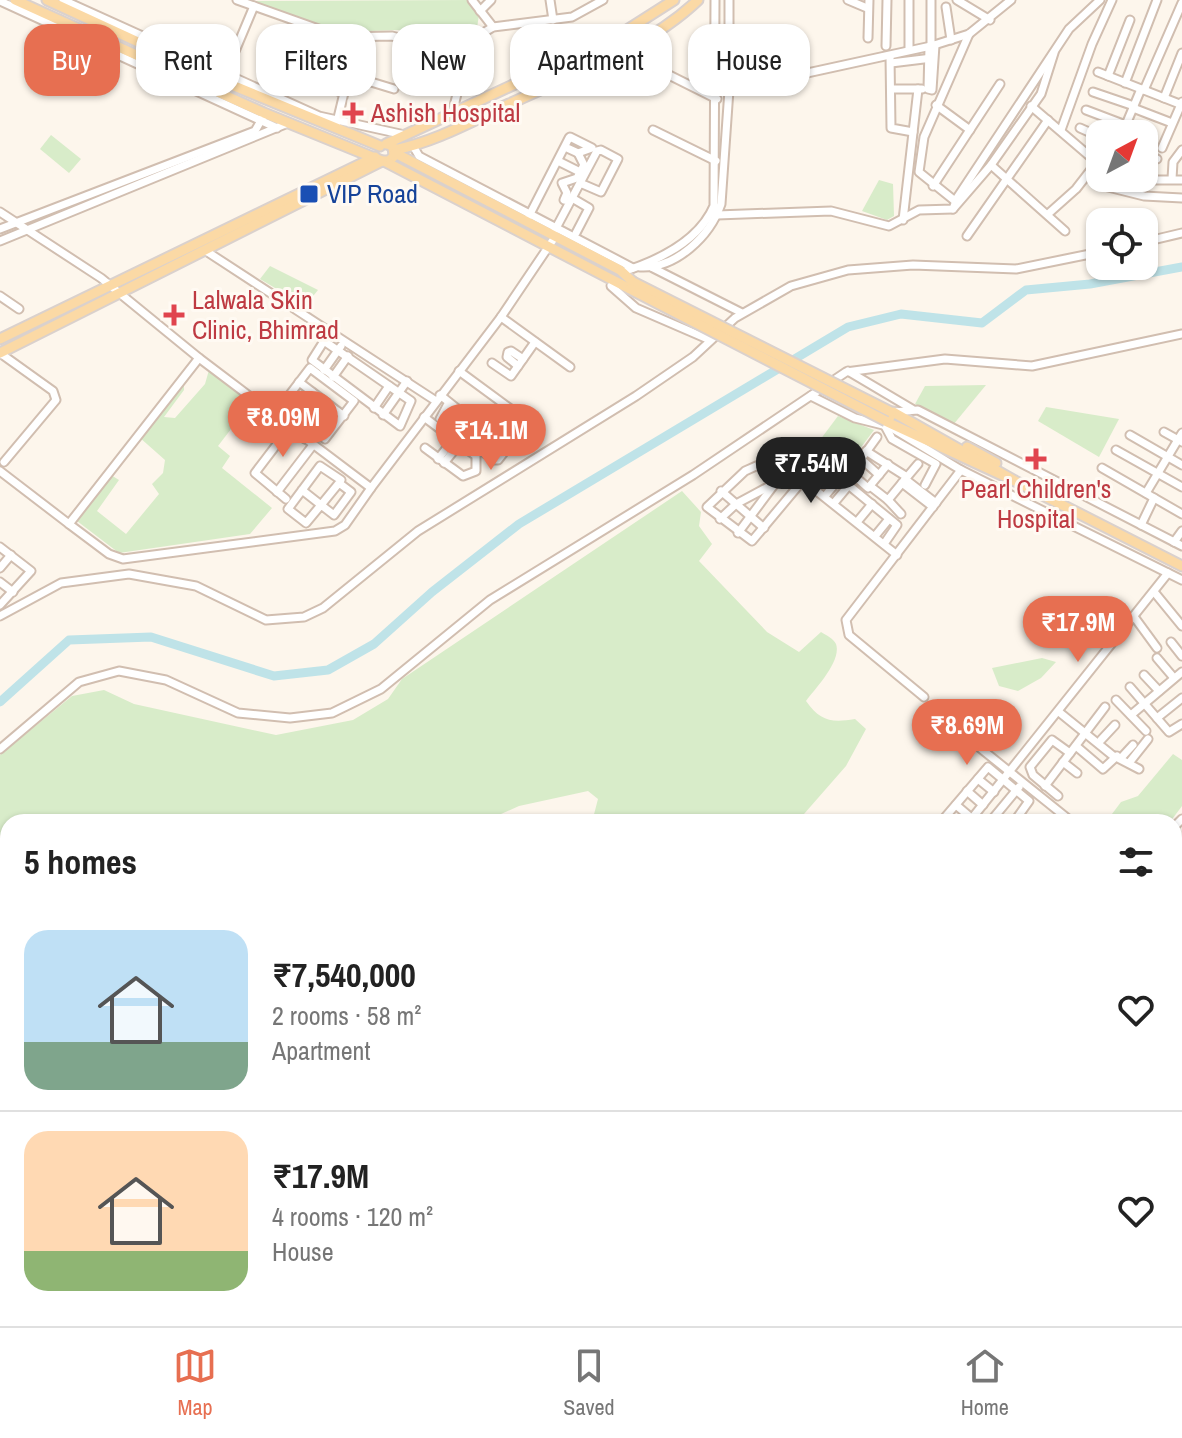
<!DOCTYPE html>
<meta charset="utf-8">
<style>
body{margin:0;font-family:"Archivo Narrow",sans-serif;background:#f6f6f6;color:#222;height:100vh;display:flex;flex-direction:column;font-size:30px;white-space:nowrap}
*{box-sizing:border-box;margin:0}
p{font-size:26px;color:#767676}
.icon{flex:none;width:44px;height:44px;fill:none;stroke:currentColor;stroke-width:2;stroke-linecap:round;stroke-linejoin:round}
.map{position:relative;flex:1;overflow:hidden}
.details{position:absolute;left:0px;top:814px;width:1182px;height:512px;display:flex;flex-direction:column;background:#fff;border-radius:24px 24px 0 0;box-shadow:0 2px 6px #0004}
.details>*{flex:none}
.banner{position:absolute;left:24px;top:24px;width:1134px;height:72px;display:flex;gap:16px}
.needle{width:52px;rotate:41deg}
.fabs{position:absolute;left:1086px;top:120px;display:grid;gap:16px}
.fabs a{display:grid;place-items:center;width:72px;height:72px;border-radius:16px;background:#fff;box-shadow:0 2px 6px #0004;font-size:40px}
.price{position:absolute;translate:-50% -68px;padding:0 18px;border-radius:28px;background:#e76f51;color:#fff;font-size:26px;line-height:52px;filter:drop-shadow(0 2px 4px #0008)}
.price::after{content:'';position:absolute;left:50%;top:48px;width:24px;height:18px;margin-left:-12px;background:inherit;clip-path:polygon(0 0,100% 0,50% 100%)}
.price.selected{background:#222;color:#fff}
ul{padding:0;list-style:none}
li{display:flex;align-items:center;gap:24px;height:200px;padding:0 24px}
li+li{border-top:2px solid #e0e0e0}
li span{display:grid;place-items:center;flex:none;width:224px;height:160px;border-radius:24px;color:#555}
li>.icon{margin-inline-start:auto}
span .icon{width:96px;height:96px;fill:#fffc;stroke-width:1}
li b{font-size:34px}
h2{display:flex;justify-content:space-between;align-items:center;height:96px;padding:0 24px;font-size:34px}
.pill{padding:0 28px;border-radius:24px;background:#fff;box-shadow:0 2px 6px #0004;font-size:28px;line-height:72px}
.pill.selected{background:#e76f51;color:#fff}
.tabs{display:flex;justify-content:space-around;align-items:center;height:112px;border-top:2px solid #e0e0e0;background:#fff;font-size:22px;color:#767676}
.tabs a{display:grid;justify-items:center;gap:4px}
.tabs .selected{color:#e76f51}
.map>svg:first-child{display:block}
</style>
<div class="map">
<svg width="1182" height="1326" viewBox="0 0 1182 1326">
<rect width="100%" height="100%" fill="#fdf6ec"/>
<path fill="#f5e8da" d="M294,1318h372l-2,8h-366z"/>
<g fill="#d8ecc9">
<path d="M473,0l7,8 -3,20 -19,15 -21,-2 -39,-11 -57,2 -90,-31z"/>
<path d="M51,135l30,24 -12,14 -29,-24z"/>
<path d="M879,180l14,4 1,32 -7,4 -25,-9z"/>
<path d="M270,266l48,24 -13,16 -45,-27z"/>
<path d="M209,370l42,33 -33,43 12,10 -8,12 50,40 -22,26 -131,19 -42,-32 34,-46 8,5 -22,31 29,23 33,-40 -7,-10 11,-11 2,-13 -26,-23 45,-56v9l-20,27 11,1 30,-34z"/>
<path d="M986,385l-33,40 -38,-21 10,-18z"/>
<path d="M1046,407l73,12 -20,38 -61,-36z"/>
<path d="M838,416l36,14 -30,40 -30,-22z"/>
<path d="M682,491l19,21 -2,14 13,18 -13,17 68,71 32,20 22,-20c5,3 13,7 15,12 6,17 -21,45 -30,57 14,20 25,22 49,18l11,10 -20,37 -49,56h-205l6,-23 -10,-8 -69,15 -36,16h-475v32l-8,-20v-79l72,-59 32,-6 30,14 142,31 77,-15 35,-21 14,-20z"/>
<path d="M1042,658l14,4 -15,16 -23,13 -19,-5 -7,-18z"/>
<path d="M1173,754l9,6v46l-12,16h-64l15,-20 17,-6z"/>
<path d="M0,932c13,28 14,105 0,133z"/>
<path d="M8,1318h144l-2,8h-150z"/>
<path d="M756,1318h123l-10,8h-112z"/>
<path d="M914,1318h94l6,5 -109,3z"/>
</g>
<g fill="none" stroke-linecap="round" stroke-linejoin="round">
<g stroke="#a5d3da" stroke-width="2">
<path d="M1174,1216l8,6"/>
<path d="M716,1318l3,8"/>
<path d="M165,1326l3,-8"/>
<path d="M896,1326l9,-8"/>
<path d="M1172,1326l10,-20"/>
</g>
<path stroke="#bfe3e8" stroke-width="9" d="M0,702l69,-62 82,-3 123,39 54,-6 46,-26 58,-52 87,-68 329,-197 53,-13 81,9 44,-33 64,-6 92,-17"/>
<defs>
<g id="minor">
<path d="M63,0l256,116 86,19"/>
<path d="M237,0l104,37 51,-1 49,13 17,-1 35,-21 79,-10 31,-17"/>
<path d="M472,0l21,27"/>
<path d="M550,0l3,20"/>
<path d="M848,0l19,8"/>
<path d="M909,0v50"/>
<path d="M931,0v46"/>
<path d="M957,0l33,20"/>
<path d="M0,1l277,127"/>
<path d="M946,7l5,33"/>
<path d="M480,11l11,-11"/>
<path d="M868,38l1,-38"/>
<path d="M886,46l1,-46"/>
<path d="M929,47l-1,42 4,1 3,-45"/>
<path d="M890,56l1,72 22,4"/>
<path d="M891,63l41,-5"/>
<path d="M651,66l66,33"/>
<path d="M1098,72l84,33"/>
<path d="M225,75l29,-69"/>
<path d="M348,75l46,14"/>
<path d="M1108,76l22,-56"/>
<path d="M1125,83l32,-83"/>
<path d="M892,89h30"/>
<path d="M729,90l202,-44 38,-12 42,-34"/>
<path d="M1144,90l38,-87"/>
<path d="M1093,92l41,14"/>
<path d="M1164,98l18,-45"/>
<path d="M270,99l11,-27 63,21"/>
<path d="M936,105l34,25"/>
<path d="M1031,106l69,59"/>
<path d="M1133,108l39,15"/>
<path d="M1086,110l66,25"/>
<path d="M452,114l18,-72"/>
<path d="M336,126l21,-87"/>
<path d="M1080,128l20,9"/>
<path d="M653,130l63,31"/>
<path d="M1061,130l31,-86 20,-44"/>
<path d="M1122,134l19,-45"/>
<path d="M413,146l6,10 214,112"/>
<path d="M1162,148l20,-46"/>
<path d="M1144,154l13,5"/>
<path d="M558,161l22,11"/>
<path d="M991,165l74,66"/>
<path d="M1144,176l11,4h27"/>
<path d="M1103,178l1,8 40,10 38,2"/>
<path d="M1172,179l1,-17 9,-12"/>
<path d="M933,186l67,-102"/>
<path d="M572,198l17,10 -13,25"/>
<path d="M564,200l3,-7 -5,-10 15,-5 7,-13 -6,-12"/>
<path d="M955,201l-36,-29 5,-35 45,-103"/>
<path d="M953,209l4,-11 112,-169 31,-29"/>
<path d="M0,212l101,66 98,80 172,130 130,-171 54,-80"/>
<path d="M1048,214l28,-25 21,-27"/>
<path d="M717,215l114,-4 58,15 30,-16 34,-1 38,-44 50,-71 13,-41"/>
<path d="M529,216l40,-78 1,-1 22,11 -14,5 -13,-6"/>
<path d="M903,220l15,-131"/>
<path d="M0,229l255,-98 8,-14"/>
<path d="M555,230l42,-79 4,-1 17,9 -17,33 -21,-9"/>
<path d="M967,236l81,-116"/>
<path d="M0,241l288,-118"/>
<path d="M1144,242l38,-9"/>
<path d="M206,251l230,150"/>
<path d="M640,267c36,2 70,-31 81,-63l8,-114v-90"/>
<path d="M653,268l89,45"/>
<path d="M622,272c35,-11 77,-31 92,-66l1,-206"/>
<path d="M617,283l-6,3 25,22 74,32"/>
<path d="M0,296l19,13"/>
<path d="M501,317l69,50"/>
<path d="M324,341l87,60 -11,25 -88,-66z"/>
<path d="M0,353l53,38 3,9 -52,62"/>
<path d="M492,363l19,13 24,-34"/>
<path d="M518,366l-11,-9 1,-5 3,-1 12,8"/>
<path d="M310,368l44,33 -29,38 -44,-33z"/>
<path d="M324,370l17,-24"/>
<path d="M459,371l68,50"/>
<path d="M848,371l64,38"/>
<path d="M333,377l15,-21"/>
<path d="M299,382l45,34"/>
<path d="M440,395l54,43 1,1 10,12 -7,9h-4l-54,-41 9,-17"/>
<path d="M811,396l44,22 32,8"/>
<path d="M302,405l18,14"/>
<path d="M374,408l15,-22"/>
<path d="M893,412l25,-2 264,136"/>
<path d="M383,415l24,-34"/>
<path d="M294,417l18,-25"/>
<path d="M424,417l52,39v15l-13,5 -38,-28"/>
<path d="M885,426l7,13 44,25 -11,21"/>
<path d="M890,427l71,43 221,110"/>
<path d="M1164,432l18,10"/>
<path d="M1130,435l52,30"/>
<path d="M877,437l-26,36 17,15 20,-24"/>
<path d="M305,439l25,-33"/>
<path d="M1116,450l66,37"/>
<path d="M783,451l11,19"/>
<path d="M866,451l41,26 11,-13"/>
<path d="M860,458l19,17"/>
<path d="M438,459l16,-20"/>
<path d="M764,460l14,21"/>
<path d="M444,463l16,-20"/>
<path d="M1102,468l80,46"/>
<path d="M0,471l69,53 130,-166"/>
<path d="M794,473l16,-21"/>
<path d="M804,479l-52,62 -45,-34 38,-36 56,-25 96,79 -13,19"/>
<path d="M905,479l31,24"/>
<path d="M902,483l31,24"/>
<path d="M811,484l15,-18"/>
<path d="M870,486l18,14 19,-23"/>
<path d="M302,490l19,15 -15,18 -18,-14 32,-43 21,14 -2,3 12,9 -17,23 -13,-10 18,-22"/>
<path d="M721,491l43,37"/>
<path d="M277,492l36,-47"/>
<path d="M1146,493l36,-60"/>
<path d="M825,496l15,-18"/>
<path d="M286,499l-31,-26 35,-46"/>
<path d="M888,500l13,14"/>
<path d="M834,503l15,-18"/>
<path d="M720,519l16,-15 58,-31 103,82"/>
<path d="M857,522l15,-18"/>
<path d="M69,524l40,30 14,5 212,-28 10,-6 26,-37"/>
<path d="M1141,525l13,-27"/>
<path d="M738,533l36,-48"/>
<path d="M875,536l14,-17"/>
<path d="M1174,542l8,-11"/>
<path d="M0,547l31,24 -31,34"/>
<path d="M0,568l11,-13"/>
<path d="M0,582l13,10"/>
<path d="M1155,593l27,33"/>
<path d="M0,616l61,-33 68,-9 67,12 70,34 38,-3 19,-9 95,-77 218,-135 57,-39 42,-39 56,-32 57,-16 65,-5 103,4 84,-17"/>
<path d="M1135,618l22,30"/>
<path d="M1171,642l11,14"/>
<path d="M1157,658l17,20"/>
<path d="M1144,675l15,16"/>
<path d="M1130,687l39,45 13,-8"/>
<path d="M924,697l-75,-62 -3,-15 115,-150"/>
<path d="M1116,700l30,31"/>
<path d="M1059,712l53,43 27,14"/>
<path d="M1131,715l51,-43"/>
<path d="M1157,718l25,-20"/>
<path d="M959,731l113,91"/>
<path d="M1101,740l14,-15"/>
<path d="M1076,746l27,23 14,-13"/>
<path d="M0,749l79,-67 40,-11 47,9 72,33 52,5 42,-5 49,-24 109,-89 203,-125 153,-103 99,-13 87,7 150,-32"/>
<path d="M1121,758l12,-13"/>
<path d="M1063,762l14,11"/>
<path d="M1129,763l19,-24"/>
<path d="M978,779l16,13"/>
<path d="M1045,786l60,-79"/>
<path d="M967,791l16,14"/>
<path d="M1058,796l-25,-21 -3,-8 22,-27 18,13"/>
<path d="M956,805l20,17"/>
<path d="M941,822l47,-55 41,34 -15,21"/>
<path d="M969,822l199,-249"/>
<path d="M990,822l29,-35"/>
<path d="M1174,827l8,-8"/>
<path d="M0,843l8,17"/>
<path d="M0,905l8,17"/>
<path d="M1174,905l8,6"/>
<path d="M1174,940l8,6"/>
<path d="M1174,972l8,-7"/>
<path d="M1174,1046l8,-2"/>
<path d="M1174,1104l8,-44"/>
<path d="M1174,1128l8,4"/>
<path d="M1180,1172l2,-3"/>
<path d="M1174,1278l8,6"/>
<path d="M412,1318v8"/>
<path d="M480,1318l7,8"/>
<path d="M540,1318l7,8"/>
<path d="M624,1318l12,8"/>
<path d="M224,1326l1,-8"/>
<path d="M334,1326l10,-8"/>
<path d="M455,1326l7,-8"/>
<path d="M506,1326l10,-8"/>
</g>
<g id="major">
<path d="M15,0l249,113 118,48h7l5,-5 -1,-9 -5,-3"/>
<path d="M47,0l180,83 153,63"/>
<path d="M386,144l230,-107 58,-37"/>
<path d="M394,150c41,-8 78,-29 115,-46 63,-29 139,-56 189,-104"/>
<path d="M395,153l225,117 13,12"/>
<path d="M386,162l244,127"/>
<path d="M0,339l375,-182"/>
<path d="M0,353l382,-192"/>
<path d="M967,447l29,16"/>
<path d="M1015,481l-128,-59 6,-10 122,69 167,85"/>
<path d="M0,867l8,16"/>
<path d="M0,887l8,16"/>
<path d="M176,1318l3,8"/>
<path d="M186,1318l3,8"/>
</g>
</defs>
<use href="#minor" stroke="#d1beb0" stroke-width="11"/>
<use href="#major" stroke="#dad1cd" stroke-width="13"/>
<use href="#minor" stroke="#fff" stroke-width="7"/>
<use href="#major" stroke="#fbd9a5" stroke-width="9"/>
<defs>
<g id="major-bridge">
<path d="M633,282l258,130"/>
<path d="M630,289l256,132"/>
</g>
</defs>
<use href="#major-bridge" stroke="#dad1cd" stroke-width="13" stroke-linecap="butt"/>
<use href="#major-bridge" stroke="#fbd9a5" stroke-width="9"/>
</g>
<g fill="#e0444e" stroke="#fffaf3" stroke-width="3">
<path d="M349 101h8v8h8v8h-8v8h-8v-8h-8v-8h8z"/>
<path d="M170 303h8v8h8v8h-8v8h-8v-8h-8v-8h8z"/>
<path d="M1032 447h8v8h8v8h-8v8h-8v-8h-8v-8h8z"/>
</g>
<rect fill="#1a4fb4" stroke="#fffaf3" stroke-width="3" x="299" y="184" width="20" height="20" rx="4"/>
<g text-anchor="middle" stroke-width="6" stroke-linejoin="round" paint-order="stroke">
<g font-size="26" fill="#be3a42" stroke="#fffaf3" text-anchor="start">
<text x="371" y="122">Ashish Hospital</text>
<text x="192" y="309">Lalwala Skin<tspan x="192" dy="30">Clinic, Bhimrad</tspan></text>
<text x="1036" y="498" text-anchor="middle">Pearl Children's<tspan x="1036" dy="30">Hospital</tspan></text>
</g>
<g font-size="26" fill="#164399" stroke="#fffaf3" text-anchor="start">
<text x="327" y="203">VIP Road</text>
</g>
</g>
</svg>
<div class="fabs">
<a><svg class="needle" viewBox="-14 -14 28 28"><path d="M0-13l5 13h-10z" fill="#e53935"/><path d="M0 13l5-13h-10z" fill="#767676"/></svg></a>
<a><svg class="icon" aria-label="locate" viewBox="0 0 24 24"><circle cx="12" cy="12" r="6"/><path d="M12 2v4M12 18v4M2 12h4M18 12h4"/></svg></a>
</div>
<b class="price" style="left:283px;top:459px">₹8.09M</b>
<b class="price" style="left:491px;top:472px">₹14.1M</b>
<b class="price selected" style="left:811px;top:505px">₹7.54M</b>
<b class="price" style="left:1078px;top:664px">₹17.9M</b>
<b class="price" style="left:967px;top:767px">₹8.69M</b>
<div class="banner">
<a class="pill selected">Buy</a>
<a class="pill">Rent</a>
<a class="pill">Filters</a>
<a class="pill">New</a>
<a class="pill">Apartment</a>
<a class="pill">House</a>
</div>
<section class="details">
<h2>5 homes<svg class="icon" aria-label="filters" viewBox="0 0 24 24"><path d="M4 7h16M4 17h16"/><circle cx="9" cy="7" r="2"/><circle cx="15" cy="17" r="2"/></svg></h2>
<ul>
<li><span style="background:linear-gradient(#bfe0f5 70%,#7fa58c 0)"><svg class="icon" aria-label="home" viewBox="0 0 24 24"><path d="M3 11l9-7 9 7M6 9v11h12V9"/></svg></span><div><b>₹7,540,000</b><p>2 rooms · 58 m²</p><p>Apartment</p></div><svg class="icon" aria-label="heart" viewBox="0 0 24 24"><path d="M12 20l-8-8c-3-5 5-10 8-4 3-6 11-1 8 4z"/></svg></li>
<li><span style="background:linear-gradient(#ffd9b3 75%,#8fb573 0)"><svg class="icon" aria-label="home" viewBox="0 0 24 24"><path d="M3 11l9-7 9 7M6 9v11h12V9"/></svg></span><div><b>₹17.9M</b><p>4 rooms · 120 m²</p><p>House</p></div><svg class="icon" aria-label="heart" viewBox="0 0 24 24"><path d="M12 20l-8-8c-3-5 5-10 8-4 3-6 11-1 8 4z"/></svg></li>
</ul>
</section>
</div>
<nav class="tabs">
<a class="selected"><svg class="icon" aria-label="map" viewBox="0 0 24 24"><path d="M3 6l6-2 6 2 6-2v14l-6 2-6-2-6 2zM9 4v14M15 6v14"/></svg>Map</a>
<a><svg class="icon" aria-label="saved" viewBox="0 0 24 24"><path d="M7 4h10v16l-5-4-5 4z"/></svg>Saved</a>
<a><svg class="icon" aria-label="home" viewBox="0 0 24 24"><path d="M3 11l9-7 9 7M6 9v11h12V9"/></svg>Home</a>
</nav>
